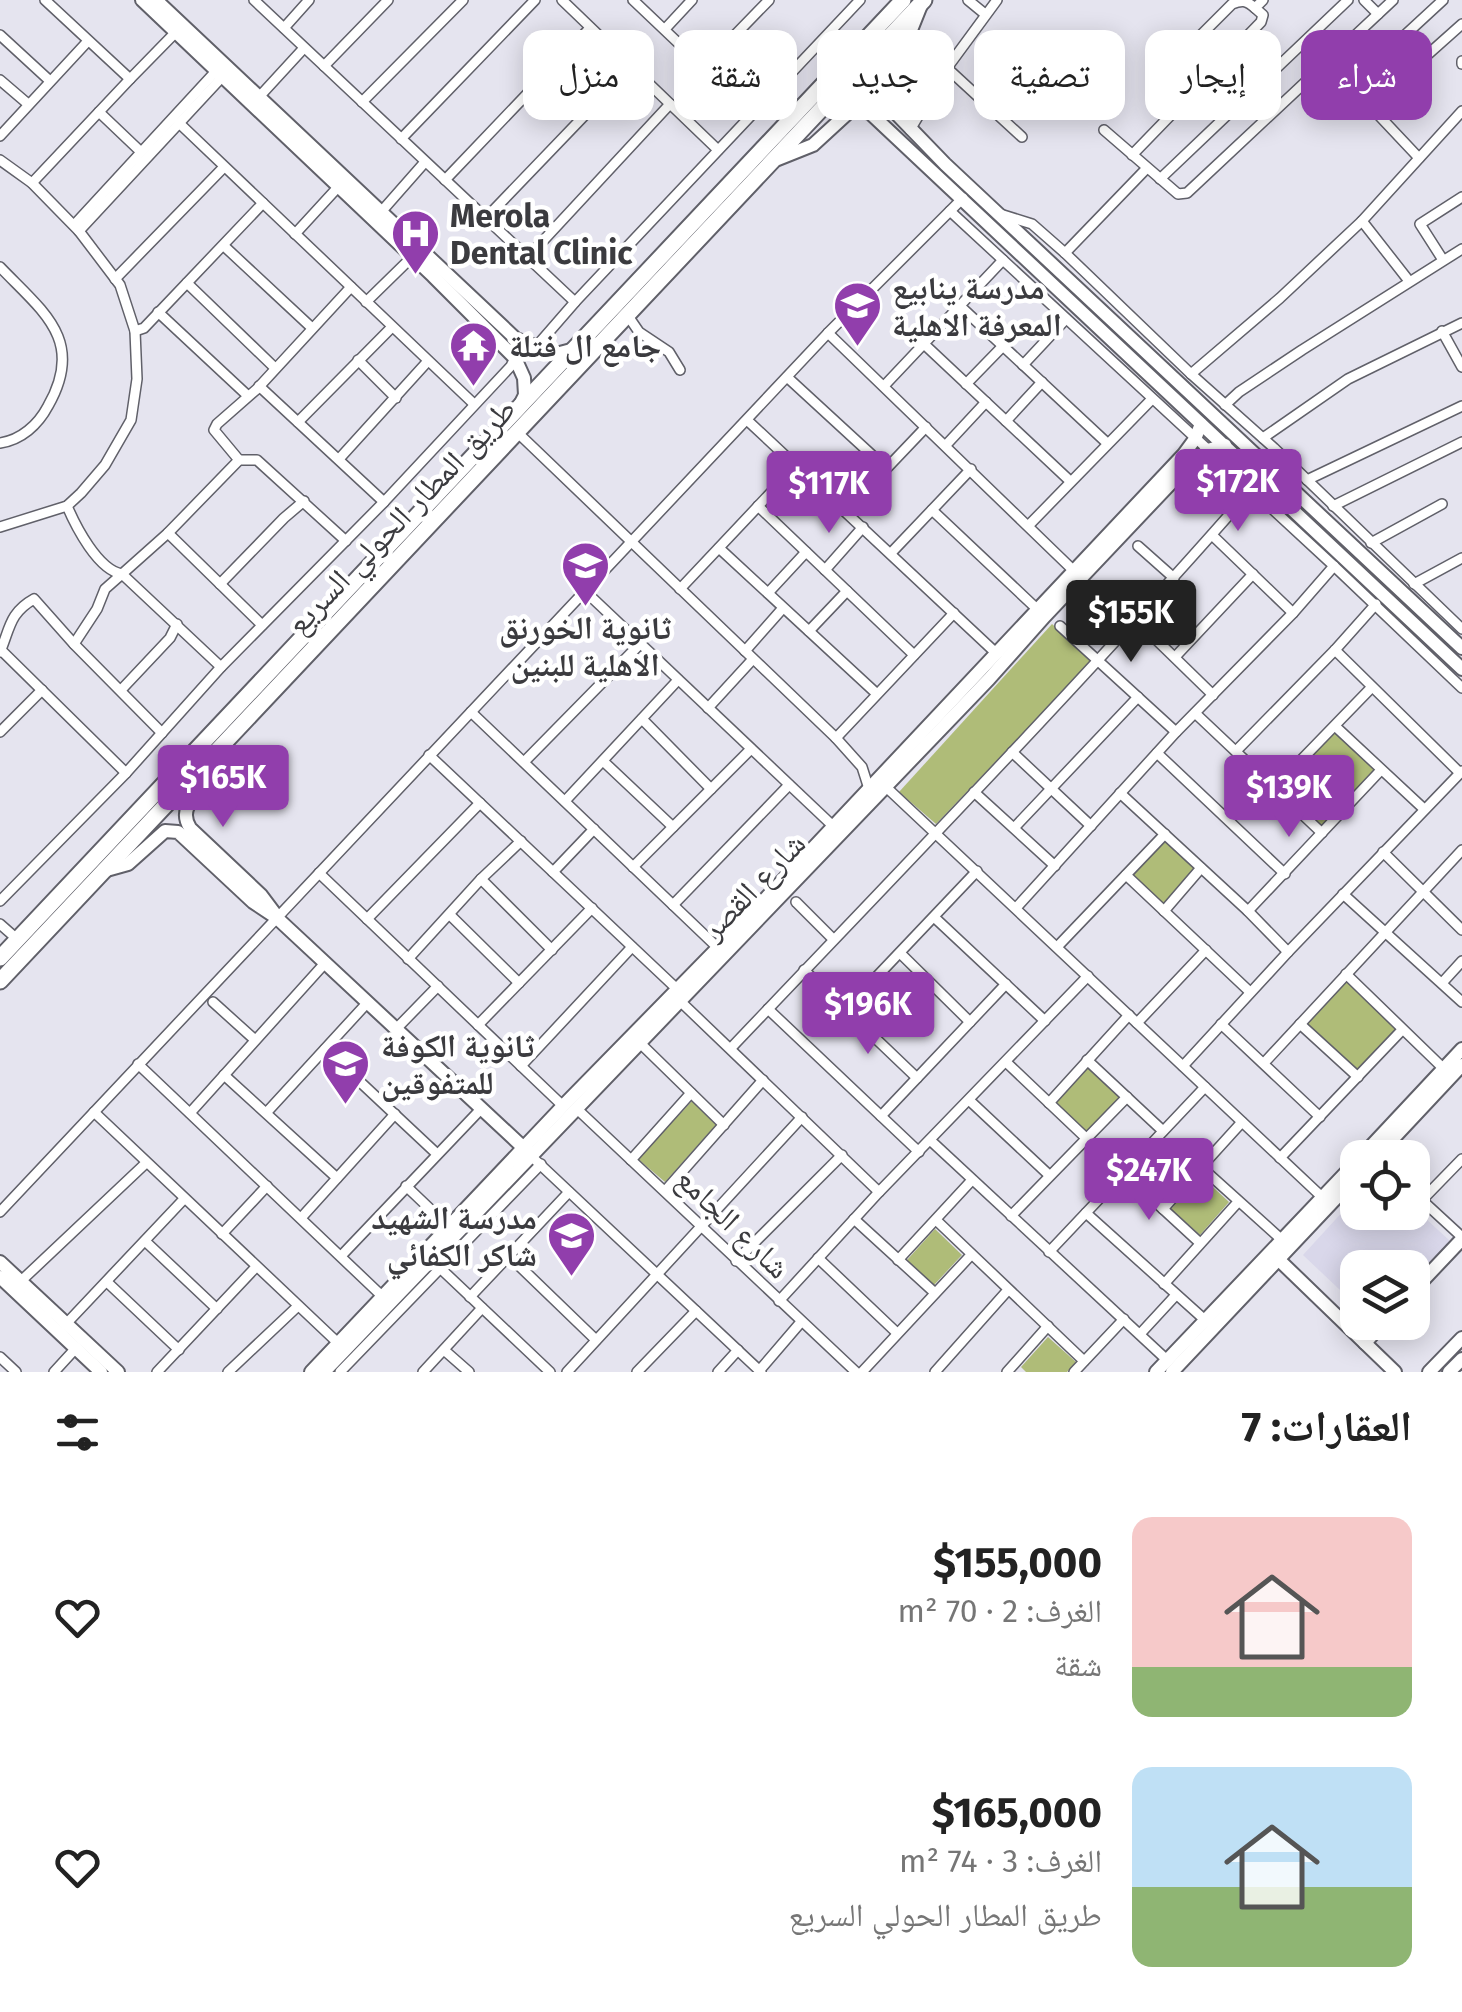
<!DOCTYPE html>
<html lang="ar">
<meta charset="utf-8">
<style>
body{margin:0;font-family:"Fira Sans","Noto Naskh Arabic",sans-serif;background:#f6f6f6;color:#222;direction:rtl;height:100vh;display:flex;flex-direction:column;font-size:38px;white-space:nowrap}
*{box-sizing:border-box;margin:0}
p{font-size:32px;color:#767676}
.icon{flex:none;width:55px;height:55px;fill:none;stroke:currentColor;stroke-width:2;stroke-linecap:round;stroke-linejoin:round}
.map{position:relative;height:1372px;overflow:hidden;direction:ltr}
.side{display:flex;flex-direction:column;background:#fff;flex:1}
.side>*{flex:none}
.hud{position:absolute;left:30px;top:30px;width:1402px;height:90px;direction:rtl;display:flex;gap:20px}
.controls{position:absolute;left:1340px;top:1140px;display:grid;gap:20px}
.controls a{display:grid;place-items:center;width:90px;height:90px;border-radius:20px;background:#fff;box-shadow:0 5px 25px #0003;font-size:50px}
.price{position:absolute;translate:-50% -85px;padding:0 22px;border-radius:10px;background:#913eac;color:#fff;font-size:32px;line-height:65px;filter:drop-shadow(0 2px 5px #0008)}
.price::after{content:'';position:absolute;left:50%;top:60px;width:30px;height:22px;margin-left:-15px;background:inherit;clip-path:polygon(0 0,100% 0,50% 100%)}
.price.selected{background:#222;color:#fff}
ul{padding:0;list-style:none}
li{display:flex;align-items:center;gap:30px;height:250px;padding:0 50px}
li span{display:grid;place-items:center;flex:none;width:280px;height:200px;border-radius:20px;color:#555}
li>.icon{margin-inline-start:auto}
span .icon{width:120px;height:120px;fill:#fffc;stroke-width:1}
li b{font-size:42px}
h2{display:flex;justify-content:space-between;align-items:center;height:120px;padding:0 50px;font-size:42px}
.chip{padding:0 35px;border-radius:20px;background:#fff;box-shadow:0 5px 25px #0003;font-size:35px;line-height:90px}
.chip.selected{background:#913eac;color:#fff}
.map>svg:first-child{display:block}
</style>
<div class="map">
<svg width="1462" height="1372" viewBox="0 0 1462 1372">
<rect width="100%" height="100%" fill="#e5e4ef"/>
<path fill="#d9d7ea" d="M1357,1196l1,16h54l1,-5 37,34 -37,41 -1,-14h-54l-1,38 -54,-51z"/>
<g fill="#afbc78">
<path d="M1052,624l41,36 -157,164 -37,-32z"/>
<path d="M1335,731l43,39 -56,61 -45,-43z"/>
<path d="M1165,839l31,28 -32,38 -33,-30z"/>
<path d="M1346,978l53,49 -42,45 -52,-49z"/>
<path d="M1087,1065l35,32 -37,37 -32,-31z"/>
<path d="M692,1101l24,24 -51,57 -27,-23z"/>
<path d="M1201,1176l28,26 -29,33 -29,-26z"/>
<path d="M935,1229l27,26 -28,30 -27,-25z"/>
<path d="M1048,1337l28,25 -9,10h-41l-5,-5z"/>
</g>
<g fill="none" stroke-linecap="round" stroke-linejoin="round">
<defs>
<g id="street">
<path d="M45,0l85,79"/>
<path d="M254,0l321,302"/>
<path d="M562,0l156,150"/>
<path d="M633,0l120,114"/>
<path d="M968,0l17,14"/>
<path d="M1364,0l14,14"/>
<path d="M284,28l25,-28"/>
<path d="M665,29l27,-29"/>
<path d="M0,35l50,46"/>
<path d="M1331,60l39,46 49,52"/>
<path d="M1462,61v3"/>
<path d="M324,66l64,-66"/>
<path d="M704,67l65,-67"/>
<path d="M947,68l75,69"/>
<path d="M1158,78l74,-74c10,-4 14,-4 23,4"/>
<path d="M0,80l28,24"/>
<path d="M1352,84l91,-84"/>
<path d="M259,97l45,-49"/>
<path d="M362,102l101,-102"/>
<path d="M1370,106l92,-82"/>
<path d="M99,112l42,40"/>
<path d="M179,123l295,281"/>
<path d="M910,130l37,-62 50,-68"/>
<path d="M1104,130l74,64 9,-1 206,-193"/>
<path d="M0,136l88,-95"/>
<path d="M401,139l134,-139"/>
<path d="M1132,155l129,-133 2,-7 -8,-7 8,-8"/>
<path d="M0,160l32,23 47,48 41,54 15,46 2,48 -6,41 -26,45 -24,28 -14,13 -67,21"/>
<path d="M1160,179l188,-179"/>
<path d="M445,180l145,-152"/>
<path d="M32,183l98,-104 46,-47"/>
<path d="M950,211l384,355 128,122"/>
<path d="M381,212l44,-50"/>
<path d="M1000,214l32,10 33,29 126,121 83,74 188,181"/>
<path d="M486,218l145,-151"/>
<path d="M1362,221l47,60"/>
<path d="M74,225l143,-155"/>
<path d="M79,231l144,-155"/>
<path d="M295,234l44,-48"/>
<path d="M224,246l88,82"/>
<path d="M1065,253l82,-85"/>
<path d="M528,257l142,-153"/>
<path d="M1443,260l-23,-36 42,-27"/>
<path d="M0,267c42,44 86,73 48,139 -10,19 -27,34 -48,37"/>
<path d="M115,279l109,-112"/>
<path d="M187,283l88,85"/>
<path d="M366,302l47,-46"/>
<path d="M960,306l147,137"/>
<path d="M158,312l89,83"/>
<path d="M628,316l11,16 30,20 11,18"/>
<path d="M135,331l9,-3 119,-125"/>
<path d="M1442,331l20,36"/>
<path d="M828,333l246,238"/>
<path d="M924,344l146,137"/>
<path d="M535,348l40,-46 285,-302"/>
<path d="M358,360l38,38"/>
<path d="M1023,365l43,-46"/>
<path d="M1191,374l89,-76 82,-77 100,-110"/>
<path d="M787,377l99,91"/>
<path d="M966,384l37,-38"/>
<path d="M259,386l125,116"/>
<path d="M884,386l119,-126"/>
<path d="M1225,405l14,-13 63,-42 160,-101"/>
<path d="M747,420l249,233"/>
<path d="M1006,421l36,-39"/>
<path d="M298,422l94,-95"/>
<path d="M518,433l318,305 26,29 7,22"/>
<path d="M1263,438l85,-59 114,-56"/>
<path d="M946,445l40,-43"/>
<path d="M339,459l89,-98"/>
<path d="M239,460l-25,-30 3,-6 40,-35 94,-102"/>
<path d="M1307,480l155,-74"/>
<path d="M67,506c9,21 31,64 55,68l46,-41 71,-73h18l89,81"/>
<path d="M758,506l156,149"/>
<path d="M1333,506l129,-64"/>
<path d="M932,510l105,99"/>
<path d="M846,511l80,-84"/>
<path d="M1029,525l123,-126"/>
<path d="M168,533l94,92"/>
<path d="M1212,535l81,78"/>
<path d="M1371,543l71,-39"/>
<path d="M1138,546l36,32"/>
<path d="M719,548l158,146"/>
<path d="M891,553l80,-84"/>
<path d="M825,570l38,-43"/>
<path d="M220,584l64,-66 20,-17"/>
<path d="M1414,584l48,-26"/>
<path d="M680,589l116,-123"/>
<path d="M586,592l247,234"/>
<path d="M768,593l38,-41"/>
<path d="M1135,619l78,76"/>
<path d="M1060,626l116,106"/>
<path d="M809,631l38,-40"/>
<path d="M74,644l23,-35 8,-20 17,-15 99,93"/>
<path d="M1335,650l125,123"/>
<path d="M2,651l124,122"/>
<path d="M745,651l38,-43"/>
<path d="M0,652c10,-23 9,-39 34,-53l40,45 88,89"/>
<path d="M1175,657l78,-83"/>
<path d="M121,690l49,-52 7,-14"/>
<path d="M708,708l45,-49"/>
<path d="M471,712l246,235"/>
<path d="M1195,713l127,120"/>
<path d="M642,719l69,70"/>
<path d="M1336,727l88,82"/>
<path d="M0,732l42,-42"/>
<path d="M836,738l118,-125"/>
<path d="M1236,751l99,-101 41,-46"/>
<path d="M1012,752l79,74"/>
<path d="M1157,753l128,121"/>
<path d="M429,755l248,234"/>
<path d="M603,761l70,66"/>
<path d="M524,762l116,-118"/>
<path d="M886,787l436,410"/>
<path d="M1274,788l98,-101"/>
<path d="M974,792l81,74"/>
<path d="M1120,793l128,118 40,41"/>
<path d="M565,801l113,-121"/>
<path d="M1014,828l124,-131"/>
<path d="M1383,852l79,78"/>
<path d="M633,867l118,-118"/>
<path d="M553,872l41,-43"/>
<path d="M319,873l244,233"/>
<path d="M1126,875l124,117"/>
<path d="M481,879l71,71"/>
<path d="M1343,894l119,108"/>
<path d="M0,901l126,-128 95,-106 163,-165 127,-136 4,-8"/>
<path d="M796,902l37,37"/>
<path d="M673,905l116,-120"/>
<path d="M1016,908l160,-176 117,-119 41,-47"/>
<path d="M1164,911l37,-43"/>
<path d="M1248,911l133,-141"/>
<path d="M450,915l69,68"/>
<path d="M934,917l111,104"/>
<path d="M367,919l113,-116"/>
<path d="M0,924l17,15"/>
<path d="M1057,947l108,-113"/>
<path d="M900,953l70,69"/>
<path d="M408,959l73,-80 40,-38"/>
<path d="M804,970l113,108"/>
<path d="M1346,974l98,95"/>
<path d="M1442,983l20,-22"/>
<path d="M680,1001l199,191"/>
<path d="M213,1002l42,38"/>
<path d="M768,1009l151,143"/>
<path d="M846,1009l131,-138"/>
<path d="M1137,1023l69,-73"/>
<path d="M1221,1024l99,93"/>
<path d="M1300,1024l58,53"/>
<path d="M478,1025l114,-117"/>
<path d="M396,1029l42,-43"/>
<path d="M640,1043l84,82"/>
<path d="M731,1048c175,-184 353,-367 520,-558"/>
<path d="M325,1049l112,105"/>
<path d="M1087,1060l76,71"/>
<path d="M1006,1062l80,76"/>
<path d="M1264,1063l198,-213"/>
<path d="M138,1064l245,233"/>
<path d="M521,1066l111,-119"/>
<path d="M1183,1066l105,-114 174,-181"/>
<path d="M224,1075l113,103"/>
<path d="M969,1100l80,75"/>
<path d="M1049,1103l80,-88"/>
<path d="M577,1109l279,263"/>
<path d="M94,1112l244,231"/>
<path d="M267,1112l101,-110"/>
<path d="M190,1113l136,-151"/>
<path d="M881,1116l125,-132"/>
<path d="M930,1140l237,220"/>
<path d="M531,1156l230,216"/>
<path d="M1280,1158l122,-128"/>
<path d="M631,1160l60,-67"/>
<path d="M1201,1167l80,72"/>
<path d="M1124,1173l76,70"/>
<path d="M406,1186l44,42"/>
<path d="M665,1191l98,-111"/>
<path d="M1412,1191l50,46"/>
<path d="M1422,1200l40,-41"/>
<path d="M1163,1209l79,-87"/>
<path d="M0,1212l828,-879 135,-135"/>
<path d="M1086,1213l119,107"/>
<path d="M1011,1216l116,-119"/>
<path d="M301,1218l94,-104"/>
<path d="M854,1219l81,74"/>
<path d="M936,1220l148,141"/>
<path d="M222,1234l45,-48"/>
<path d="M145,1241l72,68"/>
<path d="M1049,1252l156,-165"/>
<path d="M341,1256l140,-147"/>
<path d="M509,1256l87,84"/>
<path d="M818,1258l79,75"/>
<path d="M898,1260l74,-80"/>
<path d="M736,1261l106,-106"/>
<path d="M440,1268l110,104"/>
<path d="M21,1281l125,-118"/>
<path d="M107,1282l72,68"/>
<path d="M1164,1284l74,-82"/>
<path d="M470,1297l99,-105"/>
<path d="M779,1301l100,-109 209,-216"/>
<path d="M66,1324l118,-125"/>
<path d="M1140,1334l36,-39"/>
<path d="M444,1350l25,22"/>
<path d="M0,1357l16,15"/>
<path d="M759,1371l42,-49"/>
<path d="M54,1372l22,-24"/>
<path d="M157,1372l99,-105"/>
<path d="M228,1372l70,-66"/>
<path d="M340,1372l201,-208"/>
<path d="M423,1372l59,-64"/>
<path d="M567,1372l235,-255"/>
<path d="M637,1372l59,-61"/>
<path d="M718,1372l20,-22"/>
<path d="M862,1372l109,-117"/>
<path d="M935,1372l73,-82"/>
<path d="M1007,1372l41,-46"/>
<path d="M1074,1372l50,-53"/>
</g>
<g id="secondary">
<path d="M142,0l291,276 82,82 9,20 1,17 -5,10"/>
<path d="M156,0l360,339 40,15 19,-5"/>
<path d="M921,5l-12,30 -25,38 -3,16 7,16 57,59 517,484"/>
<path d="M778,159l35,-14 37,-34 8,-1 12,3 592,556"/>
<path d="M222,744c0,9 0,16 -3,24 -10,22 -45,34 -29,60l71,67 15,20"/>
<path d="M103,871l25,-7 37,-33 13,1 75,70 24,16 250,233"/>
<path d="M1360,1158l102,-109"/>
<path d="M1375,1158l87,-93"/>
<path d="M1278,1259l117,113"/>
<path d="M0,1262l118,110"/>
<path d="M0,1277l101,95"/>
<path d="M1412,1292l50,-53"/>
<path d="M1365,1343l19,-21"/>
<path d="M311,1372l252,-266 188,-192 433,-460 11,-15 6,-15"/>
<path d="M324,1372l665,-693 56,-63 143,-151 20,-15 17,-5"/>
<path d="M1156,1372l202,-212"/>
<path d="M1172,1372l186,-197"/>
<path d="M1429,1372l33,-34"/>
<path d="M1449,1372l13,-13"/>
</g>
<g id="highway">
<path d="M0,958l903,-958"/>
<path d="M0,981l924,-981"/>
</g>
</defs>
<use href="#street" stroke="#606069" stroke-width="12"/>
<use href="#secondary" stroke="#606069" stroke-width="16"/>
<use href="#highway" stroke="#606069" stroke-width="19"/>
<use href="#street" stroke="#fff" stroke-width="9"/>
<use href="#secondary" stroke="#fff" stroke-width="12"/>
<use href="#highway" stroke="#fff" stroke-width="15"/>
</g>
<defs>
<symbol id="hospital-pin" viewBox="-11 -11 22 30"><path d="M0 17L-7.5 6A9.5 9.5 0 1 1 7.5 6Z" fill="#913eac" stroke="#fff"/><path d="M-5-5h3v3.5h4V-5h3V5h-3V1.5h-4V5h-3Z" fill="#fff"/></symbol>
<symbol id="school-pin" viewBox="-11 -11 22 30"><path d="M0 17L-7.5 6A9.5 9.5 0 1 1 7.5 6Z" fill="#913eac" stroke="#fff"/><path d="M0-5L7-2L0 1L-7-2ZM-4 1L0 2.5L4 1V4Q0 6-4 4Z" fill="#fff"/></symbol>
<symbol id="temple-pin" viewBox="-11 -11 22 30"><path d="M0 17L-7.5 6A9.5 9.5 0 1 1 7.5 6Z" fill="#913eac" stroke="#fff"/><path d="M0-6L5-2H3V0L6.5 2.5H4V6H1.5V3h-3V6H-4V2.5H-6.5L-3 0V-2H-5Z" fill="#fff"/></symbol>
</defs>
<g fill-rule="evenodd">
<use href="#hospital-pin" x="388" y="206" width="55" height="75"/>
<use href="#school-pin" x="830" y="278" width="55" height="75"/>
<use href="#temple-pin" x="446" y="318" width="55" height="75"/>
<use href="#school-pin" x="558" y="538" width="55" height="75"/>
<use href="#school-pin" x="318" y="1036" width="55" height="75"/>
<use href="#school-pin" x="544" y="1208" width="55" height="75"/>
</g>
<g text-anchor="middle" stroke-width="9" stroke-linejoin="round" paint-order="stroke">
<g font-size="32" font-weight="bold" fill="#3b3b3f" stroke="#fff" text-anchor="start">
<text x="450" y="227">Merola<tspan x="450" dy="37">Dental Clinic</tspan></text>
<text x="892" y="299">مدرسة ينابيع<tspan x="892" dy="37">المعرفة الاهلية</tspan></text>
<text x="509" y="357">جامع ال فتلة</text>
<text x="585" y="639" text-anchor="middle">ثانوية الخورنق<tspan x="585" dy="37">الاهلية للبنين</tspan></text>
<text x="381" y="1057">ثانوية الكوفة<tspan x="381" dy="37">للمتفوقين</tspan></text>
<text x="537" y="1229" text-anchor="end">مدرسة الشهيد<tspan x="537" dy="37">شاكر الكفائي</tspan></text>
</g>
<g font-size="32" fill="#3b3b3f" stroke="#fff">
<text transform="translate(401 516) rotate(-46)" y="11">طريق المطار الحولي السريع</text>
<text transform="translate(753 886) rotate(-46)" y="11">شارع القصر</text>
<text transform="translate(733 1223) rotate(44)" y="11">شارع الجامع</text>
</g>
</g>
</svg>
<div class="controls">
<a><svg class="icon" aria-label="locate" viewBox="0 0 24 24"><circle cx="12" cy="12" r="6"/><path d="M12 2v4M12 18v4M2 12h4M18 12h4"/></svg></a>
<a><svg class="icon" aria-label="layers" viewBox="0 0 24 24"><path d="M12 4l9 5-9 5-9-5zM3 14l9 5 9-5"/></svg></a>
</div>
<b class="price" style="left:1238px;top:534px">$172K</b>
<b class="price" style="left:829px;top:536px">$117K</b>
<b class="price selected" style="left:1131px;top:665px">$155K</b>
<b class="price" style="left:223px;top:830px">$165K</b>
<b class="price" style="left:1289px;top:840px">$139K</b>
<b class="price" style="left:868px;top:1057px">$196K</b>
<b class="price" style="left:1149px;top:1223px">$247K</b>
<div class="hud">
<a class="chip selected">شراء</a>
<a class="chip">إيجار</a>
<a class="chip">تصفية</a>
<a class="chip">جديد</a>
<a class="chip">شقة</a>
<a class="chip">منزل</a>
</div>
</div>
<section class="side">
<h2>العقارات: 7<svg class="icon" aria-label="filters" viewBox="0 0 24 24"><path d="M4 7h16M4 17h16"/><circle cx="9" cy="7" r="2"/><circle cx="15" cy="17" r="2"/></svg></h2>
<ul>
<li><span style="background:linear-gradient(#f6c9c9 75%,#8fb573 0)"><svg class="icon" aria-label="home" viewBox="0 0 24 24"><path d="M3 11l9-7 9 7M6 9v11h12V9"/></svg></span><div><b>$155,000</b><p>الغرف: 2 · 70 m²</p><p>شقة</p></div><svg class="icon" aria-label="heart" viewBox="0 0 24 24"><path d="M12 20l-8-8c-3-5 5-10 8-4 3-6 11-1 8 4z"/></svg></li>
<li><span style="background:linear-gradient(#bfe0f5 60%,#8fb573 0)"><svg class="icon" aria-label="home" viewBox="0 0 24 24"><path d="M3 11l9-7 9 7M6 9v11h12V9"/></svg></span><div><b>$165,000</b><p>الغرف: 3 · 74 m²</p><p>طريق المطار الحولي السريع</p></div><svg class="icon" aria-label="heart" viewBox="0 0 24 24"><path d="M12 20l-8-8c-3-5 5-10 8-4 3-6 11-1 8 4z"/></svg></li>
</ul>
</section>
